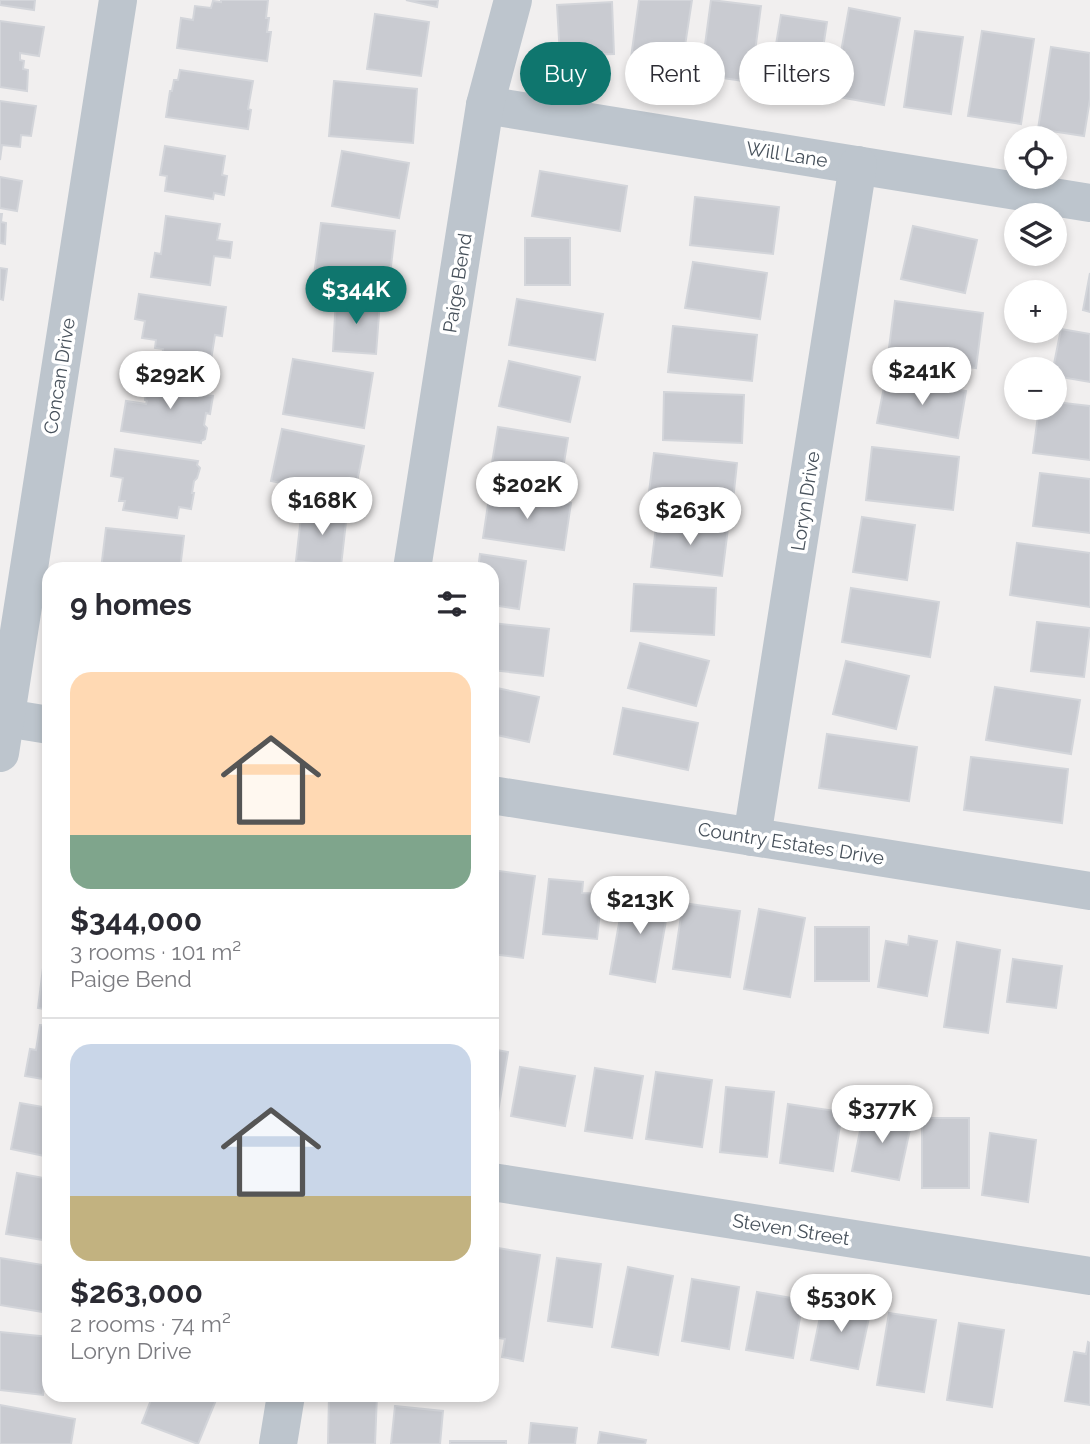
<!DOCTYPE html>
<meta charset="utf-8">
<style>
body{margin:0;font-family:Raleway,sans-serif;background:#f7f7f7;color:#2b2b33;height:100vh;display:flex;flex-direction:column;font-size:26px;white-space:nowrap}
*{box-sizing:border-box;margin:0}
p{font-size:23px;color:#7c7c81}
.icon{flex:none;width:38px;height:38px;fill:none;stroke:currentColor;stroke-width:2;stroke-linecap:round;stroke-linejoin:round}
.map{position:relative;flex:1;overflow:hidden}
.drawer{position:absolute;left:42px;top:562px;width:457px;height:840px;display:flex;flex-direction:column;background:#fff;border-radius:21px;box-shadow:0 4px 10px #0003}
.drawer>*{flex:none}
.banner{position:absolute;left:520px;top:42px;width:464px;height:63px;display:flex;gap:14px}
.controls{position:absolute;left:1004px;top:126px;display:grid;gap:14px}
.controls a{display:grid;place-items:center;width:63px;height:63px;border-radius:50%;background:#fff;box-shadow:0 4px 10px #0003;font-size:35px}
.price{position:absolute;translate:-50% -60px;padding:0 16px;border-radius:24px;background:#fff;color:#222;font-size:23px;line-height:46px;filter:drop-shadow(0 2px 4px #0008)}
.price::after{content:'';position:absolute;left:50%;top:42px;width:21px;height:16px;margin-left:-10px;background:inherit;clip-path:polygon(0 0,100% 0,50% 100%)}
.price.on{background:#0f766e;color:#fff}
ul{padding:0;list-style:none}
li{display:grid;align-content:center;gap:14px;height:371px;padding:0 28px}
li+li{border-top:2px solid #e1e1e2}
li span{display:grid;place-items:center;height:217px;border-radius:21px;color:#555}
li>.icon{margin-inline-start:auto}
span .icon{width:126px;height:126px;fill:#fffc;stroke-width:1}
li b{font-size:30px}
h2{display:flex;justify-content:space-between;align-items:center;height:84px;padding:0 28px;font-size:30px}
.pill{padding:0 24px;border-radius:32px;background:#fff;box-shadow:0 4px 10px #0003;font-size:24px;line-height:63px}
.pill.on{background:#0f766e;color:#fff}
.map>svg:first-child{display:block}
</style>
<div class="map">
<svg width="1090" height="1444" viewBox="0 0 1090 1444">
<rect width="100%" height="100%" fill="#f1efef"/>
<g fill="#c9cbd1" stroke="#d3d5da" stroke-width="2">
<path d="M0,0h35l-1,10 -34,-5z"/>
<path d="M221,0h47l-2,18h3l-2,14h4l-4,29 -90,-13 4,-30 12,2 2,-14 16,2 2,-7 8,1z"/>
<path d="M406,0h32l-1,7z"/>
<path d="M639,0h53l-11,72 -51,-7z"/>
<path d="M711,0l50,6 -10,76 -50,-7z"/>
<path d="M612,2l2,52 -54,2 -3,-51z"/>
<path d="M849,8l51,10 -16,87 -51,-9z"/>
<path d="M375,14l54,8 -8,54 -54,-7z"/>
<path d="M781,15l46,7 -11,71 -47,-7z"/>
<path d="M0,21l44,6 -5,29 -19,-3v7l4,1 -1,8 5,1 -1,21 -27,-4z"/>
<path d="M915,31l48,6 -12,77 -47,-7z"/>
<path d="M982,31l52,8 -13,85 -53,-8z"/>
<path d="M1051,47l39,6v46l-6,37 -46,-7z"/>
<path d="M180,70l73,11 -5,28 3,1 -3,19 -82,-12 4,-26h2l2,-11h4z"/>
<path d="M334,81l83,8 -4,54 -84,-7z"/>
<path d="M0,101l36,5 -5,30 -10,-1 -1,12 -18,-2 -2,15z"/>
<path d="M165,146l60,10 -3,19 5,1 -3,19 -10,-2 -1,6 -48,-8 2,-15 -7,-1z"/>
<path d="M342,151l67,12 -10,55 -67,-12z"/>
<path d="M540,171l87,15 -7,45 -88,-15z"/>
<path d="M0,177l22,4 -5,30 -17,-3z"/>
<path d="M695,197l84,10 -6,47 -83,-9z"/>
<path d="M0,214h2l-1,8 5,1 -1,21 -5,-1z"/>
<path d="M166,216l54,8 -3,16 15,2 -2,16 -16,-2 -4,29 -59,-8 4,-24 6,1z"/>
<path d="M321,223l74,8 -6,53 -75,-9z"/>
<path d="M913,226l64,14 -12,53 -64,-14z"/>
<rect x="525" y="238" width="45" height="47"/>
<path d="M693,262l74,11 -7,46 -75,-11z"/>
<path d="M0,268l7,1 -4,31 -3,-1z"/>
<path d="M1090,273v39l-7,-2z"/>
<path d="M139,294l87,13 -4,29 -7,-1 -5,31 -48,-7 1,-10 -8,-1 1,-8 -14,-2 3,-17 -10,-2z"/>
<path d="M336,298l44,3 -4,53 -43,-3z"/>
<path d="M517,299l86,15 -8,46 -86,-15z"/>
<path d="M895,301l88,12 -7,55 -88,-12z"/>
<path d="M673,326l84,9 -5,46 -84,-9z"/>
<path d="M1061,329l29,5v48l-35,-6v-7h-2z"/>
<path d="M293,359l80,14 -9,55 -81,-14z"/>
<path d="M509,361l71,16 -10,45 -71,-16z"/>
<path d="M157,375l45,7 -2,13 13,1 -3,18 -4,-1 -2,12 3,3 -2,11 -4,2v2l-80,-12 5,-30 20,3 1,-3 -2,-1 2,-17 9,2z"/>
<path d="M886,377l80,14 -8,47 -81,-15z"/>
<path d="M664,392l80,3 -2,48 -79,-3z"/>
<path d="M1055,402l35,4v54l-57,-7 6,-45h16z"/>
<path d="M498,427l70,11 -8,49 -70,-12z"/>
<path d="M282,429l82,17 -10,52 -83,-17z"/>
<path d="M872,447l87,10 -6,53 -87,-10z"/>
<path d="M115,449l83,12 -1,4 3,3 -3,10 -3,3 -2,12h2l-3,16 -12,-2 -2,11 -54,-8 2,-9h-6l4,-23 -12,-2z"/>
<path d="M654,453l83,10 -5,47 -84,-10z"/>
<path d="M1040,473l50,6v54l-57,-7z"/>
<path d="M490,491l81,12 -7,47 -81,-12z"/>
<path d="M302,508l45,5 -6,53 -45,-5z"/>
<path d="M862,517l53,8 -8,55 -54,-8z"/>
<path d="M657,519l71,9 -6,48 -71,-9z"/>
<path d="M106,528l78,8 -4,33h-79z"/>
<path d="M1017,543l73,10v54l-80,-12z"/>
<path d="M480,554l46,7 -7,48 -27,-4v-36h-14z"/>
<path d="M634,584l82,4 -2,47 -83,-4z"/>
<path d="M851,588l88,14 -9,55 -88,-15z"/>
<path d="M1037,622l53,6 -6,49 -53,-6z"/>
<path d="M492,623l57,6 -6,47 -51,-6z"/>
<path d="M640,643l69,18 -13,45 -68,-18z"/>
<path d="M846,661l63,15 -13,53 -63,-15z"/>
<path d="M492,687l47,10 -10,45 -37,-8z"/>
<path d="M995,687l85,13 -9,54 -85,-14z"/>
<path d="M623,708l75,15 -10,47 -74,-16z"/>
<path d="M827,734l90,13 -8,54 -90,-13z"/>
<path d="M971,757l97,12 -6,54 -98,-13z"/>
<path d="M492,870l43,6 -12,82 -31,-4z"/>
<path d="M549,879l34,3 -1,11 20,1 -5,45 -54,-5z"/>
<path d="M625,890l45,8 -15,84 -45,-8z"/>
<path d="M683,903l57,8 -10,66 -57,-8z"/>
<path d="M759,909l46,9 -15,79 -46,-8z"/>
<rect x="815" y="927" width="54" height="54"/>
<path d="M909,936l28,5 -10,55 -49,-9 8,-46 22,4z"/>
<path d="M957,942l43,8 -12,83 -44,-6z"/>
<path d="M46,944l3,1v65l-11,-2z"/>
<path d="M1013,959l49,7 -6,42 -49,-6z"/>
<path d="M40,1025l9,1v54l-24,-4 5,-27 6,1z"/>
<path d="M492,1049l16,3 -11,66 -5,-1z"/>
<path d="M520,1067l55,9 -10,50 -54,-10z"/>
<path d="M595,1068l48,8 -11,62 -47,-7z"/>
<path d="M656,1072l56,8 -10,67 -56,-8z"/>
<path d="M726,1087l48,5 -7,65 -47,-5z"/>
<path d="M20,1103l29,5v49l-38,-8z"/>
<path d="M788,1104l54,8 -9,59 -53,-8z"/>
<path d="M864,1111l48,9 -13,60 -47,-9z"/>
<rect x="922" y="1118" width="47" height="70"/>
<path d="M990,1133l46,7 -8,62 -46,-7z"/>
<path d="M17,1173l32,6v62l-43,-7z"/>
<path d="M492,1247l48,8 -17,106 -21,-4 3,-18 -13,-2z"/>
<path d="M0,1258l49,8v47l-49,-8z"/>
<path d="M557,1258l44,6 -9,63 -44,-6z"/>
<path d="M628,1267l45,9 -15,79 -46,-8z"/>
<path d="M692,1279l47,8 -10,62 -47,-8z"/>
<path d="M757,1292l46,8 -10,58 -47,-8z"/>
<path d="M824,1298l47,10 -13,61 -47,-9z"/>
<path d="M889,1313l47,7 -12,72 -47,-7z"/>
<path d="M959,1323l45,7 -12,77 -45,-7z"/>
<path d="M0,1332l49,5 -6,58 -43,-5z"/>
<path d="M1088,1342l2,1v62l-25,-4 9,-49 12,2z"/>
<path d="M153,1395h50l13,5 -18,44 -56,-21z"/>
<path d="M329,1395h48l-2,49h-47z"/>
<path d="M0,1405l75,14 -4,25h-71z"/>
<path d="M395,1406l48,5 -3,33h-49z"/>
<path d="M531,1423l46,5 -2,16h-46z"/>
<path d="M600,1432l46,8 -1,4h-47z"/>
<rect x="450" y="1441" width="56" height="3"/>
</g>
<g fill="none" stroke-linecap="round" stroke-linejoin="round">
<g stroke="#bdc5cd" stroke-width="38">
<path d="M485,105l605,98"/>
<path d="M412,569l73,-464 28,-105"/>
<path d="M0,717l49,8"/>
<path d="M0,753l118,-753"/>
<path d="M492,795l598,96"/>
<path d="M752,837l106,-672"/>
<path d="M492,1182l598,94"/>
<path d="M278,1444l8,-49"/>
</g>
</g>
<g text-anchor="middle" stroke-width="7" stroke-linejoin="round" paint-order="stroke">
<g font-size="19" fill="#47515b" stroke="#fff">
<text transform="translate(787 154) rotate(9)" y="7">Will Lane</text>
<text transform="translate(457 283) rotate(-81)" y="7">Paige Bend</text>
<text transform="translate(59 376) rotate(-81)" y="7">Concan Drive</text>
<text transform="translate(805 501) rotate(-81)" y="7">Loryn Drive</text>
<text transform="translate(791 843) rotate(9)" y="7">Country Estates Drive</text>
<text transform="translate(791 1229) rotate(9)" y="7">Steven Street</text>
</g>
</g>
</svg>
<div class="controls">
<a><svg class="icon" aria-label="locate" viewBox="0 0 24 24"><circle cx="12" cy="12" r="6"/><path d="M12 2v4M12 18v4M2 12h4M18 12h4"/></svg></a>
<a><svg class="icon" aria-label="layers" viewBox="0 0 24 24"><path d="M12 4l9 5-9 5-9-5zM3 14l9 5 9-5"/></svg></a>
<a>+</a>
<a>−</a>
</div>
<b class="price on" style="left:356px;top:326px">$344K</b>
<b class="price" style="left:922px;top:407px">$241K</b>
<b class="price" style="left:170px;top:411px">$292K</b>
<b class="price" style="left:527px;top:521px">$202K</b>
<b class="price" style="left:322px;top:537px">$168K</b>
<b class="price" style="left:690px;top:547px">$263K</b>
<b class="price" style="left:640px;top:936px">$213K</b>
<b class="price" style="left:882px;top:1145px">$377K</b>
<b class="price" style="left:841px;top:1334px">$530K</b>
<div class="banner">
<a class="pill on">Buy</a>
<a class="pill">Rent</a>
<a class="pill">Filters</a>
</div>
<section class="drawer">
<h2>9 homes<svg class="icon" aria-label="filters" viewBox="0 0 24 24"><path d="M4 7h16M4 17h16"/><circle cx="9" cy="7" r="2"/><circle cx="15" cy="17" r="2"/></svg></h2>
<ul>
<li><span style="background:linear-gradient(#ffd9b3 75%,#7fa58c 0)"><svg class="icon" aria-label="home" viewBox="0 0 24 24"><path d="M3 11l9-7 9 7M6 9v11h12V9"/></svg></span><div><b>$344,000</b><p>3 rooms · 101 m²</p><p>Paige Bend</p></div></li>
<li><span style="background:linear-gradient(#c9d6e8 70%,#c2b280 0)"><svg class="icon" aria-label="home" viewBox="0 0 24 24"><path d="M3 11l9-7 9 7M6 9v11h12V9"/></svg></span><div><b>$263,000</b><p>2 rooms · 74 m²</p><p>Loryn Drive</p></div></li>
</ul>
</section>
</div>
